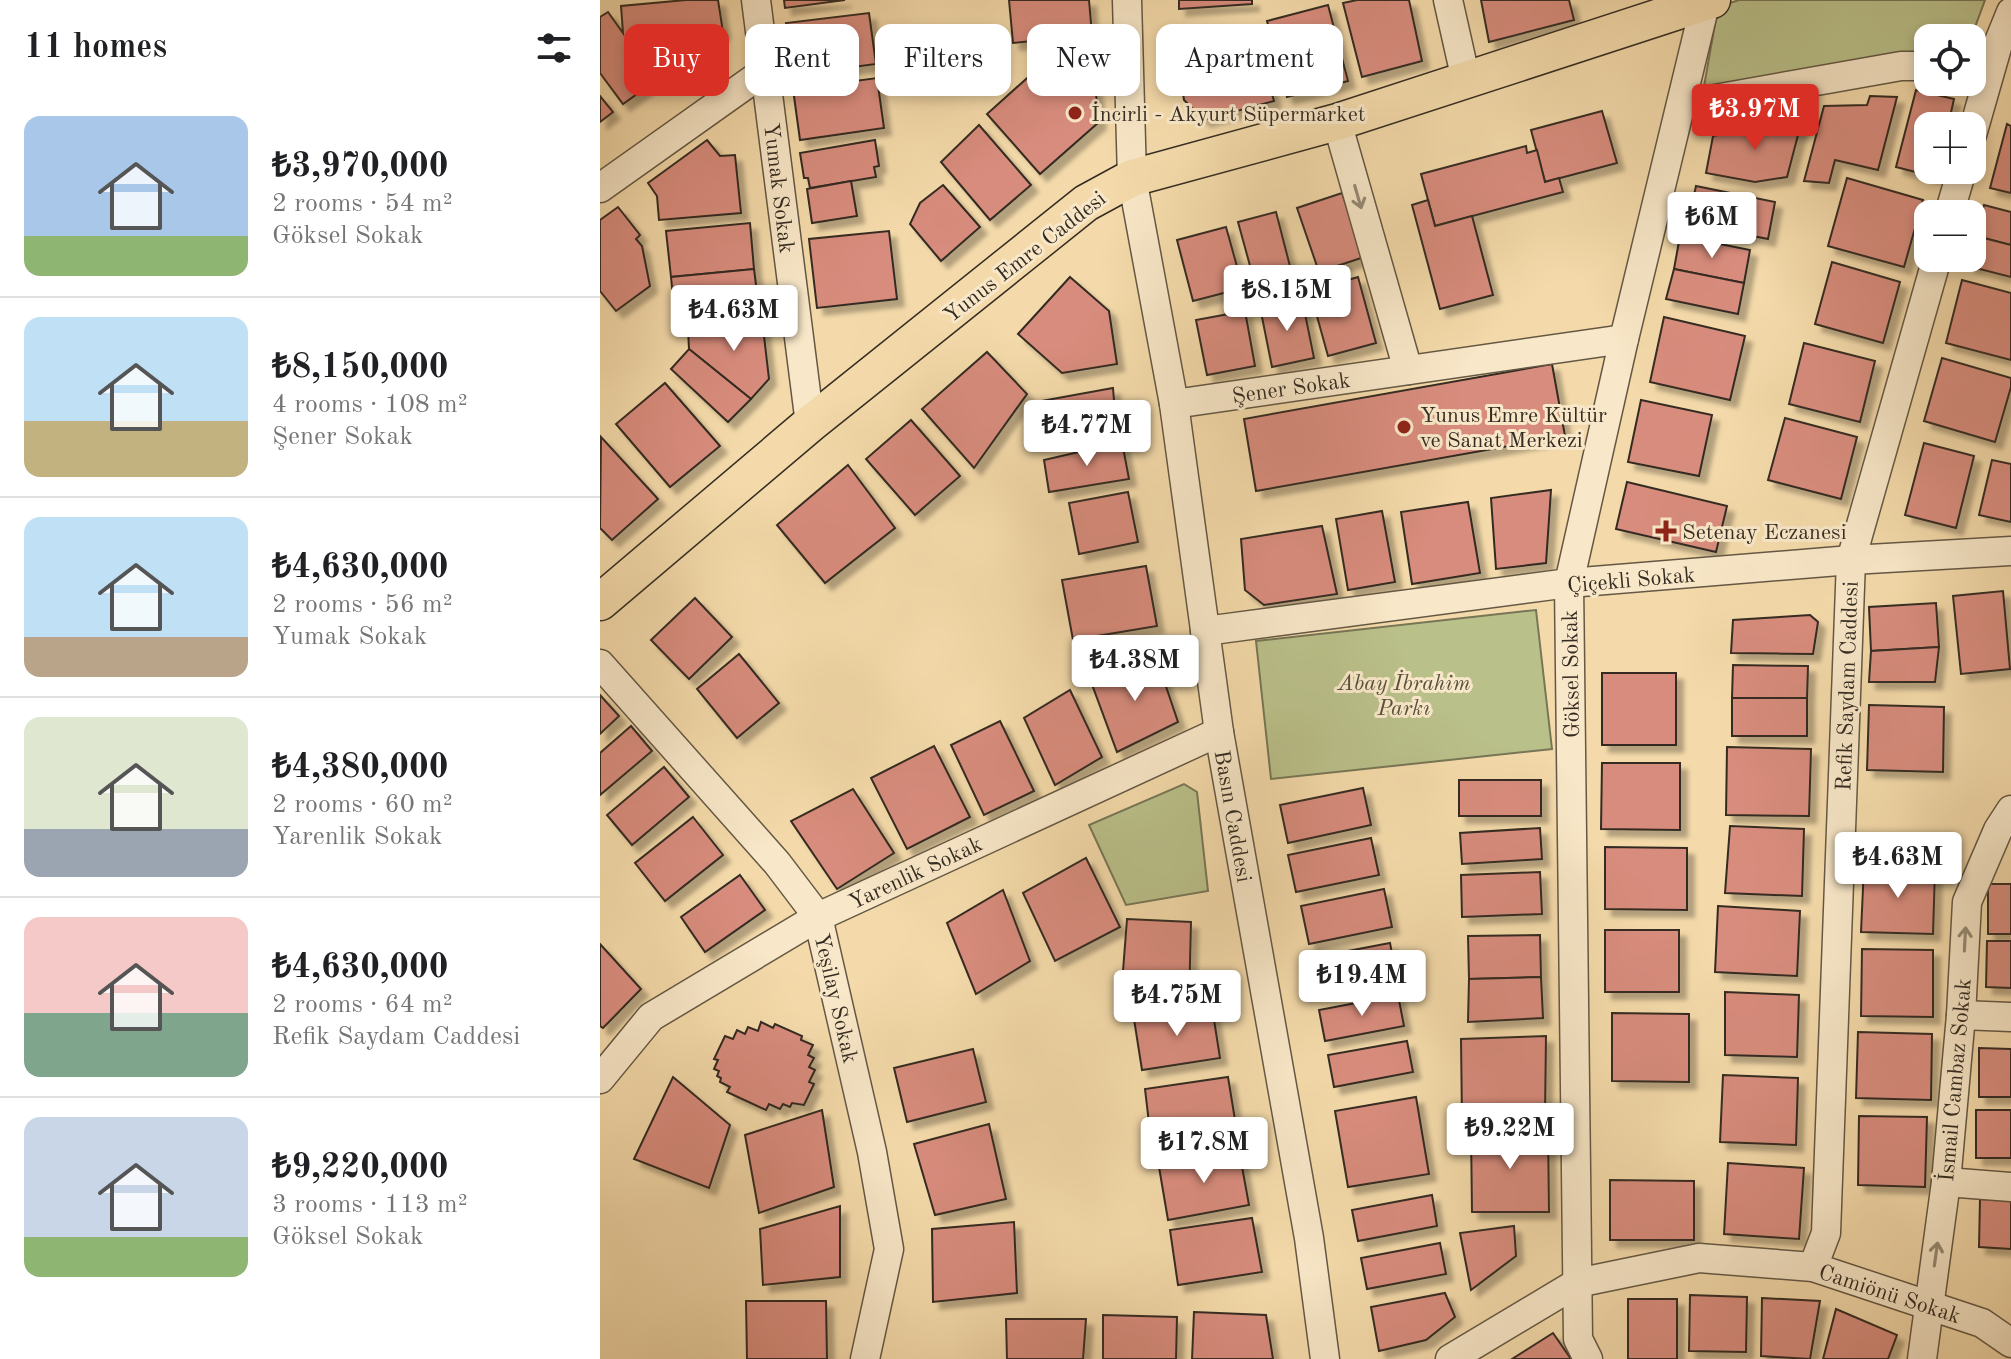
<!DOCTYPE html>
<meta charset="utf-8">
<style>
body{margin:0;font-family:"Old Standard TT",serif;background:#f6f6f6;color:#202124;height:100vh;display:flex;flex-direction:column;font-size:30px;white-space:nowrap}
*{box-sizing:border-box;margin:0}
p{font-size:26px;color:#757577}
.icon{flex:none;width:44px;height:44px;fill:none;stroke:currentColor;stroke-width:2;stroke-linecap:round;stroke-linejoin:round}
.map{position:relative;flex:1;overflow:hidden}
.details{display:flex;flex-direction:column;background:#fff;width:600px}
.details>*{flex:none}
.guide{position:absolute;left:24px;top:24px;width:760px;height:72px;display:flex;gap:16px}
.fabs{position:absolute;left:1314px;top:24px;display:grid;gap:16px}
.fabs a{display:grid;place-items:center;width:72px;height:72px;border-radius:16px;background:#fff;box-shadow:0 4px 12px #0003;font-size:40px}
.price{position:absolute;translate:-50% -68px;padding:0 18px;border-radius:8px;background:#fff;color:#222;font-size:26px;line-height:52px;filter:drop-shadow(0 2px 4px #0008)}
.price::after{content:'';position:absolute;left:50%;top:48px;width:24px;height:18px;margin-left:-12px;background:inherit;clip-path:polygon(0 0,100% 0,50% 100%)}
.price.active{background:#d93025;color:#fff}
ul{padding:0;list-style:none}
li{display:flex;align-items:center;gap:24px;height:200px;padding:0 24px}
li+li{border-top:2px solid #e0e0e0}
li span{display:grid;place-items:center;flex:none;width:224px;height:160px;border-radius:16px;color:#555}
li>.icon{margin-inline-start:auto}
span .icon{width:96px;height:96px;fill:#fffc;stroke-width:1}
li b{font-size:34px}
h2{display:flex;justify-content:space-between;align-items:center;height:96px;padding:0 24px;font-size:34px}
.pill{padding:0 28px;border-radius:16px;background:#fff;box-shadow:0 4px 12px #0003;font-size:28px;line-height:72px}
.pill.active{background:#d93025;color:#fff}
main{display:flex;flex:1;min-height:0}
.map>svg:first-child{display:block}
</style>
<main>
<section class="details">
<h2>11 homes<svg class="icon" aria-label="filters" viewBox="0 0 24 24"><path d="M4 7h16M4 17h16"/><circle cx="9" cy="7" r="2"/><circle cx="15" cy="17" r="2"/></svg></h2>
<ul>
<li><span style="background:linear-gradient(#a9c7e8 75%,#8fb573 0)"><svg class="icon" aria-label="home" viewBox="0 0 24 24"><path d="M3 11l9-7 9 7M6 9v11h12V9"/></svg></span><div><b>₺3,970,000</b><p>2 rooms · 54 m²</p><p>Göksel Sokak</p></div></li>
<li><span style="background:linear-gradient(#bfe0f5 65%,#c2b280 0)"><svg class="icon" aria-label="home" viewBox="0 0 24 24"><path d="M3 11l9-7 9 7M6 9v11h12V9"/></svg></span><div><b>₺8,150,000</b><p>4 rooms · 108 m²</p><p>Şener Sokak</p></div></li>
<li><span style="background:linear-gradient(#bfe0f5 75%,#b9a48a 0)"><svg class="icon" aria-label="home" viewBox="0 0 24 24"><path d="M3 11l9-7 9 7M6 9v11h12V9"/></svg></span><div><b>₺4,630,000</b><p>2 rooms · 56 m²</p><p>Yumak Sokak</p></div></li>
<li><span style="background:linear-gradient(#dfe7d0 70%,#9aa5b1 0)"><svg class="icon" aria-label="home" viewBox="0 0 24 24"><path d="M3 11l9-7 9 7M6 9v11h12V9"/></svg></span><div><b>₺4,380,000</b><p>2 rooms · 60 m²</p><p>Yarenlik Sokak</p></div></li>
<li><span style="background:linear-gradient(#f6c9c9 60%,#7fa58c 0)"><svg class="icon" aria-label="home" viewBox="0 0 24 24"><path d="M3 11l9-7 9 7M6 9v11h12V9"/></svg></span><div><b>₺4,630,000</b><p>2 rooms · 64 m²</p><p>Refik Saydam Caddesi</p></div></li>
<li><span style="background:linear-gradient(#c9d6e8 75%,#8fb573 0)"><svg class="icon" aria-label="home" viewBox="0 0 24 24"><path d="M3 11l9-7 9 7M6 9v11h12V9"/></svg></span><div><b>₺9,220,000</b><p>3 rooms · 113 m²</p><p>Göksel Sokak</p></div></li>
</ul>
</section>
<div class="map">
<svg width="1411" height="1359" viewBox="0 0 1411 1359">
<defs>
<filter id="shadow"><feDropShadow dx="7" dy="7" stdDeviation="2" flood-color="#0004"/></filter>
</defs>
<rect width="100%" height="100%" fill="#f4daaa"/>
<filter id="stains"><feTurbulence type="fractalNoise" baseFrequency=".0025" numOctaves="4"/><feColorMatrix values="0 0 0 0 .2 0 0 0 0 .09 0 0 0 0 .02 0 0 0 .5 -.17"/></filter>
<radialGradient id="worn" r=".72"><stop offset=".6" stop-color="#630" stop-opacity="0"/><stop offset="1" stop-color="#630" stop-opacity=".3"/></radialGradient>
<g fill="#bac08a" stroke="#777656" stroke-width="2">
<path d="M1139,0h246l-14,38h-43v11l-225,43 15,-85z"/>
<path d="M936,610l16,139 -281,30 -15,-138z"/>
<path d="M584,784l13,8 11,99 -82,14 -37,-80z"/>
</g>
<g fill="#d88c7d" stroke="#342c22" stroke-width="2" filter="url(#shadow)">
<path d="M86,0h32l5,32 -100,72 -23,-31v-56l8,-5 15,21 -2,-27z"/>
<path d="M184,0h61l-60,8z"/>
<path d="M409,0h80l3,35 -79,8z"/>
<path d="M579,0h73v4l-73,5z"/>
<path d="M757,0h52l13,61 -60,16 -19,-74z"/>
<path d="M881,0h88l5,20 -85,22z"/>
<path d="M728,5l20,76 -61,16 -20,-76z"/>
<path d="M269,13l7,51 -83,11 -7,-52z"/>
<path d="M652,25l22,76 -70,19 -20,-20 -7,-44 4,-17 39,-11z"/>
<path d="M492,57l7,65 -59,52 -53,-60 58,-52z"/>
<path d="M277,78l7,50 -84,12 -7,-51z"/>
<path d="M1316,90l38,9 -6,27h-20v44h9l-2,7 -39,-10z"/>
<path d="M0,96l13,16 -13,10z"/>
<path d="M1270,96l27,1 -19,73 -43,-10 -6,23 -25,-2 20,-75 43,-1z"/>
<path d="M1002,111l15,52 -72,19 -14,-52z"/>
<path d="M1203,116l-16,61 -32,5 -49,-9 7,-37z"/>
<path d="M1407,124l4,2v67l-21,-5z"/>
<path d="M379,125l52,60 -41,35 -49,-58z"/>
<path d="M107,140l13,16 15,-1 6,58 -82,7 -2,-24 -9,-13z"/>
<path d="M275,140l4,26 -5,1 2,10 -66,11 -2,-10h-4l-4,-25z"/>
<path d="M926,146l1,7 10,-3 8,32 14,-4 4,14 -128,34 -14,-52z"/>
<path d="M1247,178l76,22 -19,67 -76,-21z"/>
<path d="M251,181l6,35 -45,7 -5,-34z"/>
<path d="M343,185l37,42 -39,34 -31,-37 10,-21z"/>
<path d="M1096,186l79,16 -7,37 -80,-16z"/>
<path d="M742,193l22,64 -45,15 -22,-64z"/>
<path d="M828,200l7,26 37,-10 21,79 -53,14 -28,-104z"/>
<path d="M1384,205l27,7v33l-35,-9z"/>
<path d="M18,207l22,28 -4,4 6,7 8,40 -34,25 -16,-20v-71z"/>
<path d="M676,212l16,62 -37,10 -17,-62z"/>
<path d="M150,223l4,46 -83,8 -5,-46z"/>
<path d="M626,227l17,61 -50,13 -16,-61z"/>
<path d="M289,231l8,68 -80,9 -8,-69z"/>
<path d="M1080,236l70,14 -6,33 -70,-14z"/>
<path d="M1376,236l35,9v32l-43,-11z"/>
<path d="M1232,262l68,20 -17,61 -68,-19z"/>
<path d="M154,269l5,39 -84,9 -4,-40z"/>
<path d="M1074,269l70,14 -6,31 -72,-15z"/>
<path d="M470,277l39,34 8,53 -55,9 -44,-39z"/>
<path d="M758,277l18,66 -48,13 -18,-65z"/>
<path d="M1362,280l49,13v67l-65,-17z"/>
<path d="M702,299l12,59 -42,9 -12,-60z"/>
<path d="M645,311l10,55 -48,9 -11,-55z"/>
<path d="M1064,317l81,19 -15,64 -80,-18z"/>
<path d="M162,319l7,60 -18,20 -62,-50 -1,-20z"/>
<path d="M1204,343l71,18 -15,61 -71,-18z"/>
<path d="M89,349l62,50 -23,23 -57,-53z"/>
<path d="M387,352l40,42 -53,74 -52,-59z"/>
<path d="M1342,358l69,20v9l-16,55 -71,-21z"/>
<path d="M952,364l13,72 -309,55 -12,-72z"/>
<path d="M65,383l55,63 -50,41 -54,-63z"/>
<path d="M513,388l3,37 -78,17 3,-41z"/>
<path d="M1041,400l71,15 -13,61 -71,-14z"/>
<path d="M1185,418l72,19 -16,62 -73,-19z"/>
<path d="M311,420l49,56 -45,39 -49,-56z"/>
<path d="M1,437l57,62 -46,41 -12,-12z"/>
<path d="M522,442l7,37 -80,13 -5,-32z"/>
<path d="M1324,443l50,13 -18,72 -51,-13z"/>
<path d="M1392,460l19,4v58l-32,-7z"/>
<path d="M248,465l47,63 -70,55 -48,-58z"/>
<path d="M1027,482l100,24 -11,46 -100,-23z"/>
<path d="M951,490l-5,73 -50,6 -5,-71z"/>
<path d="M528,492l10,50 -59,12 -10,-51z"/>
<path d="M868,502l12,71 -68,11 -11,-72z"/>
<path d="M782,511l13,71 -47,8 -12,-71z"/>
<path d="M722,526l15,68 -73,11 -19,-15 -4,-51z"/>
<path d="M546,566l11,60 -84,14 -11,-60z"/>
<path d="M1403,591l7,78 -49,5 -8,-78z"/>
<path d="M95,598l37,39 -43,42 -38,-39z"/>
<path d="M1336,603l3,44 -68,4 -2,-44z"/>
<path d="M1210,615l8,7 -5,32 -82,-1 2,-33z"/>
<path d="M1339,647l-4,35h-66l2,-31z"/>
<path d="M139,654l40,49 -42,35 -40,-49z"/>
<path d="M556,657l22,65 -61,30 -27,-73z"/>
<path d="M1133,665l75,1 -1,32h-75z"/>
<rect x="1002" y="673" width="74" height="72"/>
<path d="M470,690l32,67 -47,28 -31,-67z"/>
<path d="M0,695l19,21 -19,18z"/>
<rect x="1132" y="698" width="75" height="38"/>
<path d="M1269,705l75,2 -1,65 -76,-2z"/>
<path d="M400,721l34,70 -50,24 -33,-70z"/>
<path d="M31,726l21,25 -52,44v-42z"/>
<path d="M334,746l36,71 -63,32 -36,-71z"/>
<path d="M1127,747l84,2 -2,67 -83,-1z"/>
<path d="M1002,763h78v67l-79,-1z"/>
<path d="M64,767l25,30 -57,48 -25,-30z"/>
<rect x="859" y="780" width="82" height="36"/>
<path d="M763,788l8,37 -83,18 -8,-38z"/>
<path d="M253,789l41,64 -57,36 -46,-68z"/>
<path d="M93,817l30,38 -58,46 -30,-38z"/>
<path d="M1130,826l74,3 -2,67 -77,-3z"/>
<path d="M940,828l2,31 -80,5 -2,-31z"/>
<path d="M771,838l8,37 -83,17 -8,-37z"/>
<path d="M1005,847l82,1v62l-82,-1z"/>
<path d="M486,858l34,69 -65,34 -32,-68z"/>
<path d="M1264,866l71,3 -2,65 -72,-2z"/>
<path d="M940,872l2,42 -80,3 -1,-42z"/>
<path d="M140,875l25,35 -60,42 -24,-35z"/>
<rect x="1388" y="884" width="23" height="50"/>
<path d="M784,889l8,38 -83,17 -8,-38z"/>
<path d="M403,890l27,71 -54,33 -29,-71z"/>
<path d="M1118,906l82,5 -3,65 -82,-4z"/>
<path d="M527,919l64,3 -2,79 -68,-4z"/>
<rect x="1005" y="930" width="74" height="62"/>
<path d="M940,935l1,42 -72,2 -1,-43z"/>
<path d="M1387,941h24v47l-25,-1z"/>
<path d="M790,943l6,31 -79,15 -6,-31z"/>
<path d="M0,944l41,45 -38,39 -3,-2z"/>
<path d="M1262,949l71,1v67l-72,-1z"/>
<path d="M941,977l2,41 -75,4 1,-43z"/>
<path d="M1125,992l74,3 -2,62 -72,-2z"/>
<path d="M798,995l6,31 -79,15 -6,-31z"/>
<path d="M612,1007l8,51 -78,12 -8,-51z"/>
<path d="M1012,1013l77,1v68l-77,-1z"/>
<path d="M161,1022l12,6 2,-4 27,12 -1,4 12,5 -5,10 6,3 -5,9 6,3 -6,12 5,2 -10,21 -12,-2 -2,4 -7,-3 -3,5 -11,-5 -3,6 -39,-18 3,-5 -10,-5 1,-4 -4,-2 2,-5 -5,-2 4,-9 -4,-1 11,-23 8,3 4,-9 8,4 3,-7 10,4z"/>
<path d="M1258,1032l74,2 -1,66 -75,-2z"/>
<path d="M946,1036l-1,78 -83,6 -1,-81z"/>
<path d="M807,1041l6,31 -79,15 -6,-32z"/>
<path d="M1379,1048l32,1v48h-32z"/>
<path d="M373,1049l13,53 -79,20 -13,-54z"/>
<path d="M1123,1075l75,3 -2,67 -76,-3z"/>
<path d="M73,1077l57,48 -21,63 -75,-29z"/>
<path d="M628,1077l8,49 -85,14 -6,-51z"/>
<path d="M816,1097l13,77 -81,13 -13,-76z"/>
<path d="M222,1110l12,77 -75,26 -14,-78z"/>
<rect x="1376" y="1110" width="35" height="48"/>
<path d="M1259,1116l68,1 -2,70 -67,-2z"/>
<path d="M389,1124l17,75 -71,16 -21,-71z"/>
<path d="M948,1130l1,82h-77l-1,-81z"/>
<path d="M639,1150l10,55 -81,15 -9,-53z"/>
<path d="M1128,1163l76,5 -5,71 -75,-5z"/>
<path d="M1010,1180l84,1v59h-84z"/>
<path d="M832,1195l5,31 -79,15 -6,-31z"/>
<path d="M1380,1199l31,1v49l-32,-2z"/>
<path d="M240,1206v71l-77,8 -3,-56z"/>
<path d="M652,1218l10,54 -84,13 -8,-55z"/>
<path d="M414,1222l3,71 -84,9 -1,-73z"/>
<path d="M914,1226l2,30 -45,34 -11,-57z"/>
<path d="M840,1243l6,31 -79,15 -6,-31z"/>
<path d="M845,1293l10,24 -29,23 -47,11 -8,-44z"/>
<path d="M1090,1295l57,2 -1,55 -57,-1z"/>
<path d="M1162,1298l58,3 -10,58 -49,-3z"/>
<rect x="1028" y="1299" width="49" height="60"/>
<path d="M146,1301h80l1,58h-80z"/>
<path d="M1236,1309l61,26 -9,24h-65z"/>
<path d="M594,1312l72,3 7,44h-81z"/>
<path d="M503,1315l74,2 -1,42h-73z"/>
<path d="M406,1319h80l-3,40h-76z"/>
<path d="M953,1333l18,26h-59z"/>
</g>
<g fill="none" stroke-linecap="round" stroke-linejoin="round">
<defs>
<g id="minor">
<path d="M156,0l54,424"/>
<path d="M527,0l5,178 42,226 45,328 90,506 16,121"/>
<path d="M848,0l18,80"/>
<path d="M1081,105l220,-39h27"/>
<path d="M737,122l71,248"/>
<path d="M1372,135l26,-91 13,-32"/>
<path d="M0,188l165,-117"/>
<path d="M1349,214l13,-44"/>
<path d="M574,404l450,-65"/>
<path d="M605,631l364,-48 282,-23 160,-9"/>
<path d="M0,664l177,199 41,54 54,235 17,97 -24,110"/>
<path d="M1361,1015l50,2"/>
<path d="M0,1079l51,-62 167,-100 401,-185"/>
<path d="M1346,1182l65,5"/>
<path d="M1213,1267l13,-34 25,-673 86,-302"/>
<path d="M850,1359l127,-76 122,-25 114,9 169,56 29,20"/>
<path d="M988,1359l-10,-20 -9,-756 55,-244 82,-339"/>
<path d="M1322,1359l24,-177 15,-167 6,-113 31,-72 13,-20"/>
</g>
<path id="major" d="M0,602l210,-178 276,-221 46,-25 205,-56 375,-122"/>
</defs>
<use href="#minor" stroke="#645844" stroke-width="31"/>
<use href="#major" stroke="#342c22" stroke-width="39"/>
<use href="#minor" stroke="#f8e7c8" stroke-width="28"/>
<use href="#major" stroke="#f4daaa" stroke-width="36"/>
</g>
<defs><path id="oneway-shaft" d="M-6 0H5M1.5-3L5.5 0L1.5 3" fill="none" stroke-width="1.6" stroke-linecap="round" stroke-linejoin="round" transform="scale(2)"/></defs>
<g stroke="#968a75">
<use href="#oneway-shaft" transform="translate(758 197) rotate(74)"/>
<use href="#oneway-shaft" transform="translate(1365 939) rotate(-87)"/>
<use href="#oneway-shaft" transform="translate(1336 1254) rotate(-82)"/>
</g>
<g fill="#8f2418" stroke="#f8e7c8" stroke-width="3">
<circle cx="475" cy="113" r="8"/>
<circle cx="804" cy="427" r="8"/>
<path d="M1062 519h8v8h8v8h-8v8h-8v-8h-8v-8h8z"/>
</g>
<g text-anchor="middle" stroke-width="6" stroke-linejoin="round" paint-order="stroke">
<g font-size="22" fill="#342c22" stroke="#f8e7c8" text-anchor="start">
<text x="491" y="121">İncirli - Akyurt Süpermarket</text>
<text x="820" y="422">Yunus Emre Kültür<tspan x="820" dy="25">ve Sanat Merkezi</tspan></text>
<text x="1082" y="539">Setenay Eczanesi</text>
</g>
<g font-size="22" fill="#342c22" stroke="#f8e7c8">
<text transform="translate(180 188) rotate(83)" y="8">Yumak Sokak</text>
<text transform="translate(424 256) rotate(-38)" y="8">Yunus Emre Caddesi</text>
<text transform="translate(691 387) rotate(-8)" y="8">Şener Sokak</text>
<text transform="translate(1031 579) rotate(-5)" y="8">Çiçekli Sokak</text>
<text transform="translate(970 674) rotate(-91)" y="8">Göksel Sokak</text>
<text transform="translate(1246 686) rotate(-88)" y="8">Refik Saydam Caddesi</text>
<text transform="translate(634 816) rotate(80)" y="8">Basın Caddesi</text>
<text transform="translate(315 872) rotate(-25)" y="8">Yarenlik Sokak</text>
<text transform="translate(237 998) rotate(77)" y="8">Yeşilay Sokak</text>
<text transform="translate(1354 1080) rotate(-85)" y="8">İsmail Cambaz Sokak</text>
<text transform="translate(1290 1293) rotate(18)" y="8">Camiönü Sokak</text>
</g>
<g font-size="22" font-style="italic" fill="#56513c" stroke="#f8e7c8">
<text x="804" y="690">Abay İbrahim<tspan x="804" dy="25">Parkı</tspan></text>
</g>
</g>
<rect width="100%" height="100%" filter="url(#stains)"/>
<rect width="100%" height="100%" fill="url(#worn)"/>
</svg>
<div class="fabs">
<a><svg class="icon" aria-label="locate" viewBox="0 0 24 24"><circle cx="12" cy="12" r="6"/><path d="M12 2v4M12 18v4M2 12h4M18 12h4"/></svg></a>
<a>+</a>
<a>−</a>
</div>
<b class="price active" style="left:1155px;top:152px">₺3.97M</b>
<b class="price" style="left:1112px;top:260px">₺6M</b>
<b class="price" style="left:687px;top:333px">₺8.15M</b>
<b class="price" style="left:134px;top:353px">₺4.63M</b>
<b class="price" style="left:487px;top:468px">₺4.77M</b>
<b class="price" style="left:535px;top:703px">₺4.38M</b>
<b class="price" style="left:1298px;top:900px">₺4.63M</b>
<b class="price" style="left:762px;top:1018px">₺19.4M</b>
<b class="price" style="left:577px;top:1038px">₺4.75M</b>
<b class="price" style="left:910px;top:1171px">₺9.22M</b>
<b class="price" style="left:604px;top:1185px">₺17.8M</b>
<div class="guide">
<a class="pill active">Buy</a>
<a class="pill">Rent</a>
<a class="pill">Filters</a>
<a class="pill">New</a>
<a class="pill">Apartment</a>
</div>
</div>
</main>
